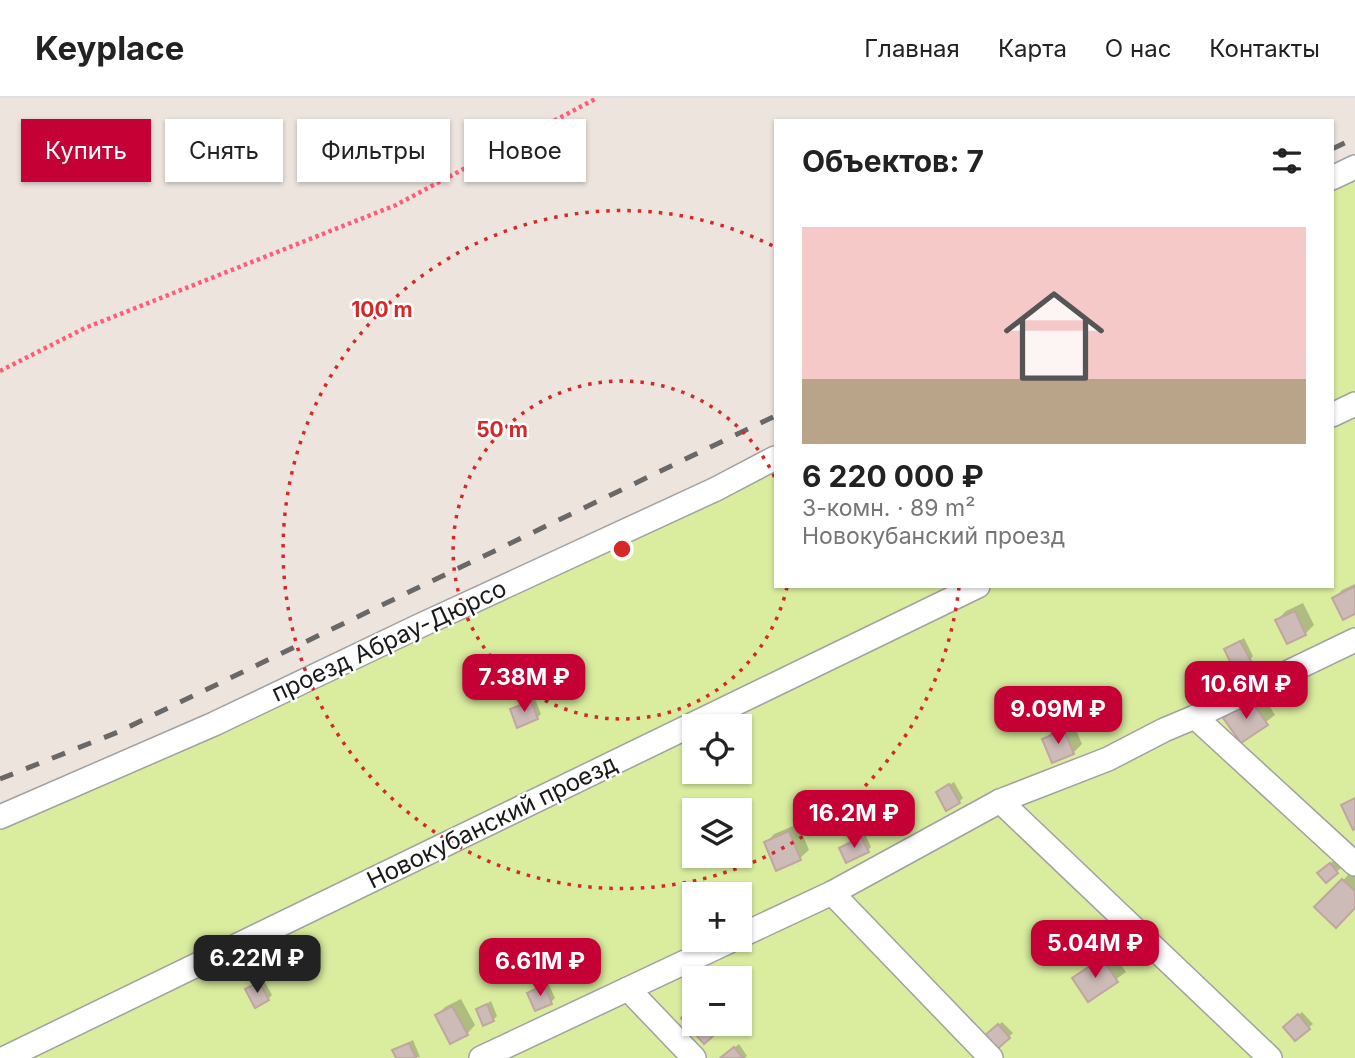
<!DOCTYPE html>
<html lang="ru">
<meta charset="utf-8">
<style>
body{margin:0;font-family:Inter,sans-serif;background:#f6f6f6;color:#222;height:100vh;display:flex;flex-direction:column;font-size:26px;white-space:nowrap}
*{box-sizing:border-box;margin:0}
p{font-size:23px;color:#767676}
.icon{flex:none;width:38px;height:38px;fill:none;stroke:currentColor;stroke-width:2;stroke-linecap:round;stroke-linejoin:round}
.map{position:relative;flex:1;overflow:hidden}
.drawer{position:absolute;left:774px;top:21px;width:560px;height:469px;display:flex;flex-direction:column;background:#fff;border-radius:0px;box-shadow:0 2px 5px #0004}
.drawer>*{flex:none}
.guide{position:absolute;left:21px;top:21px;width:648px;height:63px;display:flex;gap:14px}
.tools{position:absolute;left:682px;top:616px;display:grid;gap:14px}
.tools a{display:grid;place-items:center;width:70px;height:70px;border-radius:0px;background:#fff;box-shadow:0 2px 5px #0004;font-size:35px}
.price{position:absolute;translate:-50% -60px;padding:0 16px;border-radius:14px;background:#c50035;color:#fff;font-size:23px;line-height:46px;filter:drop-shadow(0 2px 4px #0008)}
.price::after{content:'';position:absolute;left:50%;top:42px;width:21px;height:16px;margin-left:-10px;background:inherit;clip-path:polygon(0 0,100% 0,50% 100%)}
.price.selected{background:#222;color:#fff}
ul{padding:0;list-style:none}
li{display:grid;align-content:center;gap:14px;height:371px;padding:0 28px}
li span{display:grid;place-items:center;height:217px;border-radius:0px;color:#555}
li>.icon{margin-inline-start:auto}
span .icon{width:126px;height:126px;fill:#fffc;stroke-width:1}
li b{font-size:30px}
h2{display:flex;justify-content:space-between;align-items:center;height:84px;padding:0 28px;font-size:30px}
.tag{padding:0 24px;border-radius:0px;background:#fff;box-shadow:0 2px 5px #0004;font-size:24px;line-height:63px}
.tag.selected{background:#c50035;color:#fff}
header{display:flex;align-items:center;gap:42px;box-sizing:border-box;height:98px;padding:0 35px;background:#fff;border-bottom:2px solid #e0e0e0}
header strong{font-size:33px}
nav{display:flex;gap:38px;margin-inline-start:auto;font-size:24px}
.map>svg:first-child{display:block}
</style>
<header>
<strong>Keyplace</strong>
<nav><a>Главная</a><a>Карта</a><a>О нас</a><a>Контакты</a></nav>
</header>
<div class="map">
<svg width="1355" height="960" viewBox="0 0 1355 960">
<rect width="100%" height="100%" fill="#ede4de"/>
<path fill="#daed9f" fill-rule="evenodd" d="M1355,69v891h-1355v-241l775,-359v128h557v-408zM695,628h45v46h-45zM695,712h45v46h-45zM695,796h45v46h-45zM695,880h45v46h-45z"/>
<g fill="#0003">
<path d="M1355,486v28l-21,-13 8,-9z"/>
<path d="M1303,505l11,22 -9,9 -28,-14 9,-9z"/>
<path d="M1244,540l9,18 -3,4 -24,-11z"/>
<path d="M1260,593l15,24 -34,26 -16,-23z"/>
<path d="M535,601l6,15 -4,4 -25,-8 4,-4z"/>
<path d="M1073,625l9,21 -9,9 -29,-13 9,-9z"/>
<path d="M954,684l9,16 -4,4 -21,-10z"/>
<path d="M798,726l11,26 -9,8 -23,10 -11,-25 8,-9z"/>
<path d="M865,736l6,13 -4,4 -26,-3z"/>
<path d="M1334,762l7,8 -15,13 -7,-7z"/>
<path d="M1352,773l3,4v31l-38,1z"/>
<path d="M1111,853l15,21 -37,27 -15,-21z"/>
<path d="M263,881l9,16 -4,4 -21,-10z"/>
<path d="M548,885l7,15 -4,4 -22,-9z"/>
<path d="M740,899l6,7 -6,6z"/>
<path d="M461,901l14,26 -8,9 -30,-18 8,-9z"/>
<path d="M491,903l6,15 -4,4 -15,-11z"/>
<path d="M1302,914l11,12 -18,15 -10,-12z"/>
<path d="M1002,924l11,11 -17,15 -10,-12z"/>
<path d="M413,942l7,17 -22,1 -4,-8z"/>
<path d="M739,946l8,12 -2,2h-23z"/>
</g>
<g fill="#cdbbb8" stroke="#c0a5a0" stroke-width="2">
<path d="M1355,488v28l-12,6 -11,-22z"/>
<path d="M1295,513l11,24 -19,9 -12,-24z"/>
<path d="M1240,543l11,20 -17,9 -10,-21z"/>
<path d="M1250,601l18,26 -27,18 -18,-25z"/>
<path d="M531,603l7,18 -21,9 -7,-19z"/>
<path d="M1064,632l10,24 -22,9 -10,-24z"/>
<path d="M949,686l11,19 -14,8 -10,-19z"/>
<path d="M1355,700v31l-2,1 -12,-25z"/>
<path d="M789,733l12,29 -25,11 -12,-29z"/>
<path d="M861,739l8,15 -23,11 -7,-15z"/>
<path d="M1330,765l8,10 -12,10 -9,-10z"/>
<path d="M1342,781l13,12v17l-19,20 -22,-21z"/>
<path d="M1102,860l16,24 -30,20 -16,-24z"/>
<path d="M259,884l10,18 -14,8 -10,-19z"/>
<path d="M544,887l8,19 -17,7 -8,-18z"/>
<path d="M487,906l7,17 -11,5 -7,-17z"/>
<path d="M452,908l16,29 -18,9 -15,-29z"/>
<path d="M695,908v18h32l-23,20 -23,-26z"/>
<path d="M1298,916l12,15 -15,12 -12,-14z"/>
<path d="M998,926l12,14 -14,12 -12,-14z"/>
<path d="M409,945l7,15h-20l-4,-8z"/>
<path d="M734,949l9,11h-23z"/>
</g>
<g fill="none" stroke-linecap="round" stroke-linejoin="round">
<defs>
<g id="minor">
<path d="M1332,80l23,-11"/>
<path d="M1332,317l23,-11"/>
<path d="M1195,619l160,147"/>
<path d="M1000,703l270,257"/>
<path d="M0,719l214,-93 203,-97 299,-138 59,-31"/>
<path d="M832,795l159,165"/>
<path d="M740,838l92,-43 168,-92 108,-42 56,-29 31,-13 160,-77"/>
<path d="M628,891l66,69"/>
<path d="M5,960l973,-472"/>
<path d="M481,960l251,-118"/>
</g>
</defs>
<use href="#minor" stroke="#a1a1a1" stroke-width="26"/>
<path stroke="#ff5e79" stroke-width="4.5" stroke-dasharray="3.5 3.5" stroke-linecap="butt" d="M0,273l85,-43 311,-123 201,-107"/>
<use href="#minor" stroke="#fff" stroke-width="23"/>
<g stroke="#686868" stroke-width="5" stroke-dasharray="14 14" stroke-linecap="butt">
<path d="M1332,51l23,-11"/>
<path d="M0,681l118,-47 657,-316"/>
</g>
</g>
<g fill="none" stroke="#d62828" stroke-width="3.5" stroke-dasharray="3.5 7">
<path d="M787 489A169 169 0 1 1 775 380"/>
<path d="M959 489A339 339 0 1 1 773 148"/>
</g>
<g text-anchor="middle" stroke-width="5" stroke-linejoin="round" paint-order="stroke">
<g font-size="24" fill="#1a1a1a" stroke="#fff">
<text transform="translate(389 543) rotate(-25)" y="8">проезд Абрау-Дюрсо</text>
<text transform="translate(492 724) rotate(-26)" y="8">Новокубанский проезд</text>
</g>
</g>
<circle cx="622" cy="451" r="10" fill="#d62828" stroke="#fff" stroke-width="3.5"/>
<g font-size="21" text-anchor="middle" font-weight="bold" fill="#d62828" stroke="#fff" stroke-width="5" stroke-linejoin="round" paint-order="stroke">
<text x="382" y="219">100 m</text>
<text x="502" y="339">50 m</text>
</g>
</svg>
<div class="tools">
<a><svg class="icon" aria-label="locate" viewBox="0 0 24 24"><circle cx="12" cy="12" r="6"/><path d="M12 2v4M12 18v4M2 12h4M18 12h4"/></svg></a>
<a><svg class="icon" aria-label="layers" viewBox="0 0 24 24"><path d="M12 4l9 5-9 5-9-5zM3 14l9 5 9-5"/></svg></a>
<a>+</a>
<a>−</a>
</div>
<b class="price" style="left:524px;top:616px">7.38M ₽</b>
<b class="price" style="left:1246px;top:623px">10.6M ₽</b>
<b class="price" style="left:1058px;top:648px">9.09M ₽</b>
<b class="price" style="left:854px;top:752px">16.2M ₽</b>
<b class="price" style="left:1095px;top:882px">5.04M ₽</b>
<b class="price selected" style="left:257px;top:897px">6.22M ₽</b>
<b class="price" style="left:540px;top:900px">6.61M ₽</b>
<div class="guide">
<a class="tag selected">Купить</a>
<a class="tag">Снять</a>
<a class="tag">Фильтры</a>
<a class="tag">Новое</a>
</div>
<section class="drawer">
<h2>Объектов: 7<svg class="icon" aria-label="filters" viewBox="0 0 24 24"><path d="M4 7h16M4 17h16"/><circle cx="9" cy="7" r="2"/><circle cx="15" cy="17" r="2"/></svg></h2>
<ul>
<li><span style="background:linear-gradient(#f6c9c9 70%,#b9a48a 0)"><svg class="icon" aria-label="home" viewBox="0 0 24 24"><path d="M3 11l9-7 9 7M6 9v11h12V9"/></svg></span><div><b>6 220 000 ₽</b><p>3-комн. · 89 m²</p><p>Новокубанский проезд</p></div></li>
</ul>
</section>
</div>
